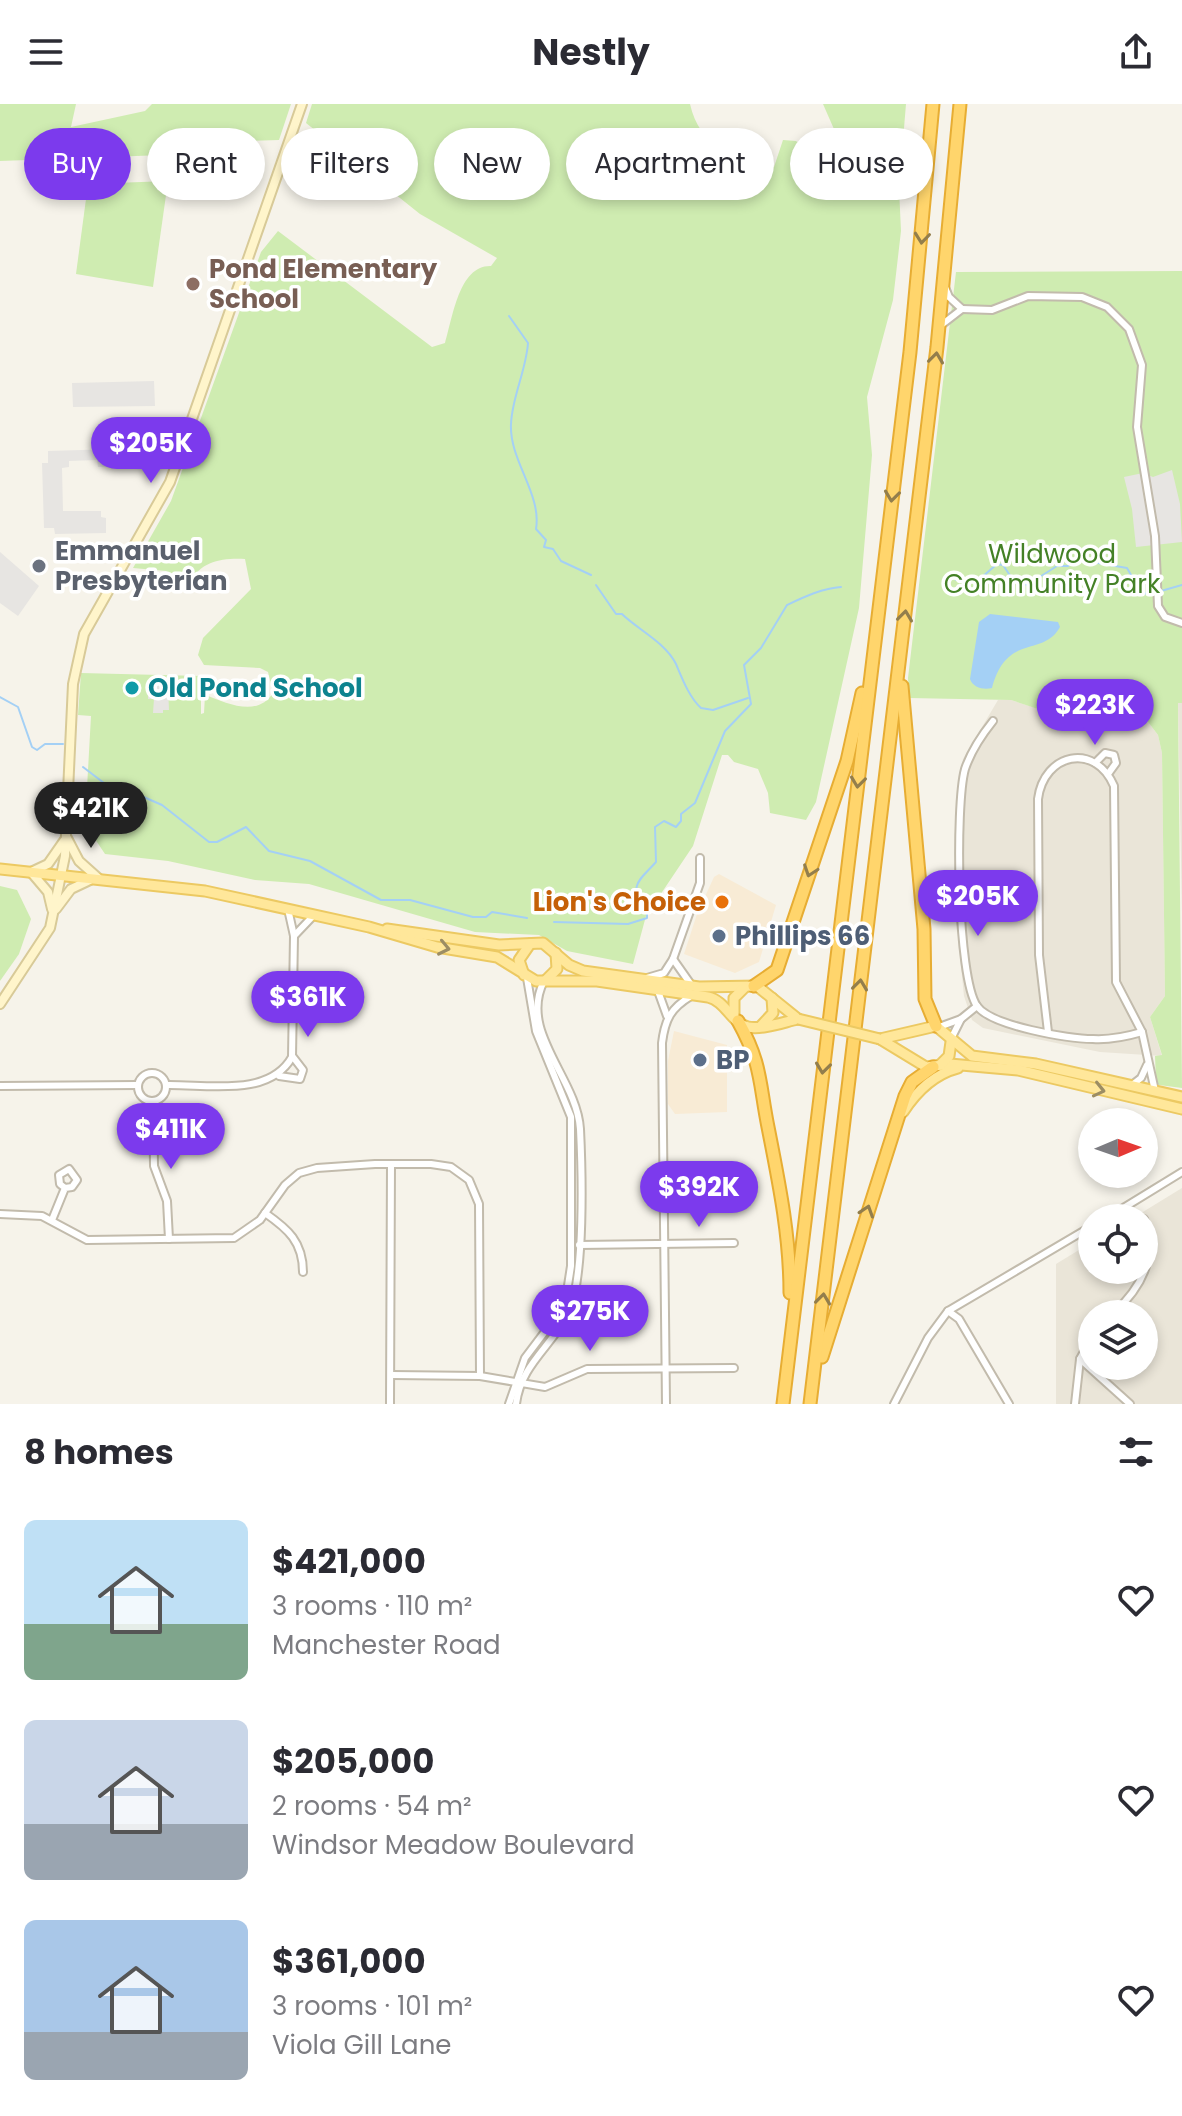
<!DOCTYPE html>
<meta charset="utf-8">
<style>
body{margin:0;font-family:Poppins,sans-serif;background:#f2f2f3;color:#2b2b33;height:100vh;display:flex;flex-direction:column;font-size:30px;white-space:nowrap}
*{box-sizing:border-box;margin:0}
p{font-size:26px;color:#7c7c81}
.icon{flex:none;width:44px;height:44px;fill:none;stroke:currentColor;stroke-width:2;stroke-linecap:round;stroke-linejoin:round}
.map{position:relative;height:1300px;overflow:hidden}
.panel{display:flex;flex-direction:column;background:#fff;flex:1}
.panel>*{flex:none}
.banner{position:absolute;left:24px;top:24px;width:1134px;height:72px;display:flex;gap:16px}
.needle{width:52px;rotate:88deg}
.fabs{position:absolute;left:1078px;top:1004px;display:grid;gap:16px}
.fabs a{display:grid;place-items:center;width:80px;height:80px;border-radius:50%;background:#fff;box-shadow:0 4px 12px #0003;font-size:40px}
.price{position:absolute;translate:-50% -68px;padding:0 18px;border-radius:28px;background:#7c3aed;color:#fff;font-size:26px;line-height:52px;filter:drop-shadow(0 2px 4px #0008)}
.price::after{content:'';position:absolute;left:50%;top:48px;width:24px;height:18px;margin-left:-12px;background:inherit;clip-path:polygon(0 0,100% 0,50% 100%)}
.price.current{background:#222;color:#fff}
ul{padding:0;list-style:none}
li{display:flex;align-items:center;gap:24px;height:200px;padding:0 24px}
li span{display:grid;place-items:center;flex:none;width:224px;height:160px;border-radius:12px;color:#555}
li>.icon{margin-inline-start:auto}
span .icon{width:96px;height:96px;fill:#fffc;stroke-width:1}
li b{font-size:34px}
h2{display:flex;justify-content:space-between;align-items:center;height:96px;padding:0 24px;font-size:34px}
.tag{padding:0 28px;border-radius:36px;background:#fff;box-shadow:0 4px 12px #0003;font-size:28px;line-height:72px}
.tag.current{background:#7c3aed;color:#fff}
header{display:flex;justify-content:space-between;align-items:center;height:104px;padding:0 24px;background:#fff;font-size:36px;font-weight:700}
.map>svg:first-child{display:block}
</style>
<header><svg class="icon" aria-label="menu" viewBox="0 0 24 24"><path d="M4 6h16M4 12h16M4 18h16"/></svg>Nestly<svg class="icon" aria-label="share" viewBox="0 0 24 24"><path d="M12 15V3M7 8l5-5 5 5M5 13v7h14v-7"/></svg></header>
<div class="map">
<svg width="1182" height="1300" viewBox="0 0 1182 1300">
<rect width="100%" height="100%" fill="#f6f3ea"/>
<g fill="#eae5d8" fill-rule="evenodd">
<path d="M998,596h13l43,14 78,-4 13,8 13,17 4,18 3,243 -15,21 12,39 -62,-4 -117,-24 -11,-8 -8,-24 -8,-79 2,-131 5,-27z"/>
<path d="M1178,599h4v209z"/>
<path d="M1182,1084v216h-126v-140l36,-22v28h52v-52h-11zM1092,1210h52v52h-52z"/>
</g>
<g fill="#f8ebd5">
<path d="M719,770l57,31 -17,57 -24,11 -51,-19 13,-40 17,-37z"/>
<path d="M674,927l53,14v67l-52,2 -7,-10v-43z"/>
</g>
<g fill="#cfecb1">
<path d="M0,0h76l-5,23 74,-16 7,-7h139l-12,36 -97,3 -19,12 -163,6z"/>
<path d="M312,0h378c11,47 44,49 84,63l9,-27 13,1 7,6 6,38 14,2 12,-9 2,-42 -14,-32h83l-7,84 2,43 -8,69 -26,97 5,58 -13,153 -43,194 -10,18 -36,-7 -2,-20 -10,-24 -24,-7 -6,-7h-6l-29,91 -47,70 -13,48 -66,-13 -28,-16 -64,-3 -166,-48 -54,-4 -87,-19 -63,-7 -20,-30 6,-108 -13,-1 3,-42 120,3v38l3,-1 1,-18c22,8 52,23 68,-2l-5,-21 -8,-4 -56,-3 -6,-10 5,-17 48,-49 -6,-30c-24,-1 -44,2 -55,24l-24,-12 -33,-3 38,-67 90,-249 17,-21 154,116 13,-4c8,-26 14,-78 46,-77l6,-8 -77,-44 -114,-91z"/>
<path d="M168,77l-15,106 -77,-13 12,-90z"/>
<path d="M1182,167v432h-4l4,385 -23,-3 -3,-4 -1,-25 7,-1 -12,-38 15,-21 -3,-243 -4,-18 -13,-17 -13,-8 -79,4 -42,-14 -102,-2 -1,-20 48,-406z"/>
<path d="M0,782l17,4 14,29 -12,35 -19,27z"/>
</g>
<g fill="#e7e5e2">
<path d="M154,277l1,25 -82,1 -1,-24z"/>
<path d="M148,344l1,14h-6v4l-45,1 -1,-7 -28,1v6l-7,1 1,43h38v6l5,1v15l-51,1 -1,-6h-10l-2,-65h6v-12z"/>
<path d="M1172,366l8,34 2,38 -46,5 -4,-38 -8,-32 19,-4 10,4z"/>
<path d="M0,448l39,34 -21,30 -18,-13z"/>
<path d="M155,581l13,1 1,24h-6v3h-10l1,-14h-6v-8h6z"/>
</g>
<path fill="#a4d0f5" d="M990,510l68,8 2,5c-17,31 -53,5 -68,61 -8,2 -19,0 -22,-9l9,-57z"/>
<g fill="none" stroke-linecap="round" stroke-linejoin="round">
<g stroke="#a4d0f5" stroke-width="2">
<path d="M509,212l19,27c-2,28 -16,54 -17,81 -2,36 31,70 25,105l10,11 -2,7 9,2 8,12 30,14"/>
<path d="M956,476l25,-2 16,-14 6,1 10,15 14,5 30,-19h11l7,-7 52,9 15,26 6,-1"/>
<path d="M596,481l20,29h6c15,15 43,28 54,50 6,14 13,33 25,44l12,2 35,-12"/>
<path d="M1161,487l21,-6"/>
<path d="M0,593l18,10 14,40 5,3 8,-6h18"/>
<path d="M83,663l38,29 9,-5 32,14 47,37h8l29,-15 23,24 41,10 71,39h29l63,17h13l6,-5 35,6"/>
<path d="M554,818l74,2 19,-6v-9c-21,-23 -7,-29 9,-47l-1,-35 9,-6 12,6 5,-6v-7l14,-11 30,-72 26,-27 -7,-39 17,-17 26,-43c17,-8 36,-17 54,-18"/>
</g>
<defs>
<g id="street">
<path d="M945,183l4,10 13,12"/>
<path d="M962,205l30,1 36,-14 54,1 25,10 22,22 13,36 -5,62 18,109 3,70 7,11 17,6"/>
<path d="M940,222l22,-17"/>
<path d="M993,617c-12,15 -22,30 -28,48 -10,36 -8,208 12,237 14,20 92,33 116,33 17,1 32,-2 49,-7"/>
<path d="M1095,659l10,-10 9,2 2,8 -8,11"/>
<path d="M294,832l19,-20"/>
<path d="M673,855l19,27"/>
<path d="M647,874l17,-5 9,-14 27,-76v-25"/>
<path d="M658,887l9,25"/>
<path d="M939,923l22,-8 16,-13"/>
<path d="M1048,928l-9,-77 -1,-156c6,-46 57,-57 76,-13l2,196 26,50 13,59"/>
<path d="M951,935l10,-20"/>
<circle cx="152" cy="983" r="14"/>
<path d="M279,972l21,3 3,-9 -10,-13"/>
<path d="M166,981c41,-1 103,13 126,-28l2,-121 -6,-27"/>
<path d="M1132,981l9,-7 6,-13"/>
<path d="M0,982l138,-1"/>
<path d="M153,997l1,65 13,35 2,38"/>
<path d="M265,1109c23,16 38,29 38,59"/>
<path d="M0,1110l42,2 45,24 147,-2 26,-18 25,-35 14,-12 18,-5 58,-4h56l20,3 18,13 10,24 1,172"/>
<path d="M1107,1114l75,-46"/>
<path d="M52,1116l13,-32 -5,-4 -1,-9 10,-6 8,11 -5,7 -7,1"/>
<path d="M579,1141l155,-2"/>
<path d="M948,1207l11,8 50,85"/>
<path d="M1113,1210c28,-26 45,-56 31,-95"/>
<path d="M1080,1255l50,45"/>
<path d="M392,1271l88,1 65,11 42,-18 147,-1"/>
<path d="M390,1300l1,-240"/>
<path d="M509,1300l16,-46 40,-53 6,-39v-149l-35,-86 -9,-53"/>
<path d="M516,1300c5,-41 38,-59 53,-93 16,-35 13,-141 11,-182 -3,-51 -62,-97 -36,-148"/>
<path d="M666,1300l-4,-361c3,-24 9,-35 29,-47"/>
<path d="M894,1300l34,-66 20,-27 144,-85"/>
<path d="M1075,1300l5,-45 12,-22"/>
</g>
<g id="secondary">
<path d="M67,734l12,23 19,17"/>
<path d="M52,805l-4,-17 -17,-20 17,-8 16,-23"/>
<path d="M56,805l15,-20 19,-9"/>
<path d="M0,900l50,-76 15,-72 8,-172 11,-50 86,-152 132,-378"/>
</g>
<g id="primary">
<path d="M0,765l205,22 164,36 68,20 60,10 39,24h61l111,16c18,4 23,26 40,30 14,3 36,-5 50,-8"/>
<path d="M387,825l112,16 44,-2 26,22 14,6 116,16 58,-1 41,33"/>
<path d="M524,871l-5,-15 11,-16"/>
<path d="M546,876l11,-11 -1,-16"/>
<path d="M734,911v-17l10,-10"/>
<path d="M761,922l12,-13 -1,-15"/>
<path d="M880,935l56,-13 36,30 64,8 146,33"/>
<path d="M880,935l46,28 24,-3 68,6 164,39"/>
<path d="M940,961l9,-9 2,-14"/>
<path d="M903,1008c13,-20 32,-38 55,-44"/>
</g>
<g id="highway">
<path d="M902,582l22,243 1,70 11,27"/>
<path d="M754,882l23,-16 70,-209 15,-68"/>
<path d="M738,917c24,43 21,61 30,106 11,56 22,109 22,166"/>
<path d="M822,1253l83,-261 7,-14 21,-15"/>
<path d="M783,1300l127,-1052 23,-248"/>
<path d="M810,1300l127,-1057 23,-243"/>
</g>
</defs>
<use href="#street" stroke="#c2bbac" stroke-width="10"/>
<use href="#secondary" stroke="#d8ca98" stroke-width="12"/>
<use href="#primary" stroke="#ecc962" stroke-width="13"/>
<use href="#highway" stroke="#e7ad33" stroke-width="15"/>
<use href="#street" stroke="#fff" stroke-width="6"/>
<use href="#secondary" stroke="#fff5cb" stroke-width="8"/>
<use href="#primary" stroke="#ffe79a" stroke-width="9"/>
<use href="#highway" stroke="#ffd56c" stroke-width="11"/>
<defs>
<path id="primary-bridge" d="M798,915l82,20"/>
</defs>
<use href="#primary-bridge" stroke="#ecc962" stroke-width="13" stroke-linecap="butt"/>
<use href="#primary-bridge" stroke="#ffe79a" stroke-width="9"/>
</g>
<defs><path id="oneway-chevron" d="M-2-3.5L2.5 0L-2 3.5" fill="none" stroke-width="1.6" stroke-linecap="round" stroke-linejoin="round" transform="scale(2)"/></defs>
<g stroke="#937e4c">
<use href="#oneway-chevron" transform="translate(922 134) rotate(96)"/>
<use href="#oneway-chevron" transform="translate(936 254) rotate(-83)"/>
<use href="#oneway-chevron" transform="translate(892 392) rotate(97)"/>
<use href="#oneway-chevron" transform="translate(905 512) rotate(-83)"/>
<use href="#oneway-chevron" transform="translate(858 678) rotate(97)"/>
<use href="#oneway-chevron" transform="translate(810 767) rotate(109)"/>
<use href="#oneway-chevron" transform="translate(860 881) rotate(-83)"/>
<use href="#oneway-chevron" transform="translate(823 964) rotate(97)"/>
<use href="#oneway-chevron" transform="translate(867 1107) rotate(-72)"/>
<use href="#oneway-chevron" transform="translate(823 1195) rotate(-83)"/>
</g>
<g stroke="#9c8d64">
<use href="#oneway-chevron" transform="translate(444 844) rotate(12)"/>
<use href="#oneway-chevron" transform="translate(1099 986) rotate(13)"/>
</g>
<circle fill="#8d6e63" stroke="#fff" stroke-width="3" cx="193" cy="180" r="8"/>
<circle fill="#6b7280" stroke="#fff" stroke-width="3" cx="39" cy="462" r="8"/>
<circle fill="#0f9aa8" stroke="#fff" stroke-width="3" cx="132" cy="584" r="8"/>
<circle fill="#e8710a" stroke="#fff" stroke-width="3" cx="722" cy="798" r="8"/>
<g fill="#5c6f8a" stroke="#fff" stroke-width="3">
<circle cx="719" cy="832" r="8"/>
<circle cx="700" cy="956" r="8"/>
</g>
<g text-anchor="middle" stroke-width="7" stroke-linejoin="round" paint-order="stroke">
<g font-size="26" font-weight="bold" fill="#785e54" stroke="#fff" text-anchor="start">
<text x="209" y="174">Pond Elementary<tspan x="209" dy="30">School</tspan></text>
</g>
<g font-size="26" font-weight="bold" fill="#5b616d" stroke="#fff" text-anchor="start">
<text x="55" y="456">Emmanuel<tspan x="55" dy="30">Presbyterian</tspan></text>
</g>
<g font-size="26" fill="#448126" stroke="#fff">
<text x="1052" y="459">Wildwood<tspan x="1052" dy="30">Community Park</tspan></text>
</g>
<g font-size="26" font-weight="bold" fill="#0d838f" stroke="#fff" text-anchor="start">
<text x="148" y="593">Old Pond School</text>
</g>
<g font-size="26" font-weight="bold" fill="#c56008" stroke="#fff" text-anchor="end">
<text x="706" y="807">Lion's Choice</text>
</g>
<g font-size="26" font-weight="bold" fill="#4e5e75" stroke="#fff" text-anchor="start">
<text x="735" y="841">Phillips 66</text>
<text x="716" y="965">BP</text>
</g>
</g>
</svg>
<div class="fabs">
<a><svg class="needle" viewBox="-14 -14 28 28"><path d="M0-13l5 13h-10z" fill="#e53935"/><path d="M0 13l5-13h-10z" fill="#7c7c81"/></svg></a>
<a><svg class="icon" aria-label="locate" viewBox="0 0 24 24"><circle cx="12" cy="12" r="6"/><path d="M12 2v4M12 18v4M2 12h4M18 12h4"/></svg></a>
<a><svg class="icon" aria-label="layers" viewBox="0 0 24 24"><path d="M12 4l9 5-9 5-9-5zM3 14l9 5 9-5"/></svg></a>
</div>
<b class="price" style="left:151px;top:381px">$205K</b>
<b class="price" style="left:1095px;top:643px">$223K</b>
<b class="price current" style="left:91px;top:746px">$421K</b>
<b class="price" style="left:978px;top:834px">$205K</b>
<b class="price" style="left:308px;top:935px">$361K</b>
<b class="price" style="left:171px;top:1067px">$411K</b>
<b class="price" style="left:699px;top:1125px">$392K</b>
<b class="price" style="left:590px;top:1249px">$275K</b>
<div class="banner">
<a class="tag current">Buy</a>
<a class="tag">Rent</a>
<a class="tag">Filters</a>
<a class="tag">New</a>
<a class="tag">Apartment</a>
<a class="tag">House</a>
</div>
</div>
<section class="panel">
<h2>8 homes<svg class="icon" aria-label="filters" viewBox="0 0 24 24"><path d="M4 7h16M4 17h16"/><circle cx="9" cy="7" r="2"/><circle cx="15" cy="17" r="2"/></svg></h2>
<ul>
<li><span style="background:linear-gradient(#bfe0f5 65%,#7fa58c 0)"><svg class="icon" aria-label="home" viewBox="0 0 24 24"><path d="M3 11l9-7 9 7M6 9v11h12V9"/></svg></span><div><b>$421,000</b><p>3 rooms · 110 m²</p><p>Manchester Road</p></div><svg class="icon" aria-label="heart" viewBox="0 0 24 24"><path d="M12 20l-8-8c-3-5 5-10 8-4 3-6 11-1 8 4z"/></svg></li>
<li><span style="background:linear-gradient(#c9d6e8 65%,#9aa5b1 0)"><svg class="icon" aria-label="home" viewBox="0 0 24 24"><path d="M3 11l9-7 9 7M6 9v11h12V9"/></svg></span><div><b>$205,000</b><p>2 rooms · 54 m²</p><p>Windsor Meadow Boulevard</p></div><svg class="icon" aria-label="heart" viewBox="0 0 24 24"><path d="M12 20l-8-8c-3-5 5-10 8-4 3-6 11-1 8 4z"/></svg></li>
<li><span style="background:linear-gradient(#a9c7e8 70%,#9aa5b1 0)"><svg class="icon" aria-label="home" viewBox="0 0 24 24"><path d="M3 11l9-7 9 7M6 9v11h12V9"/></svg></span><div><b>$361,000</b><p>3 rooms · 101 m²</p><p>Viola Gill Lane</p></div><svg class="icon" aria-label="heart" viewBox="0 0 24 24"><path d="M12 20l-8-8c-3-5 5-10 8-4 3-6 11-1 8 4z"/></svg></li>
</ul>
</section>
